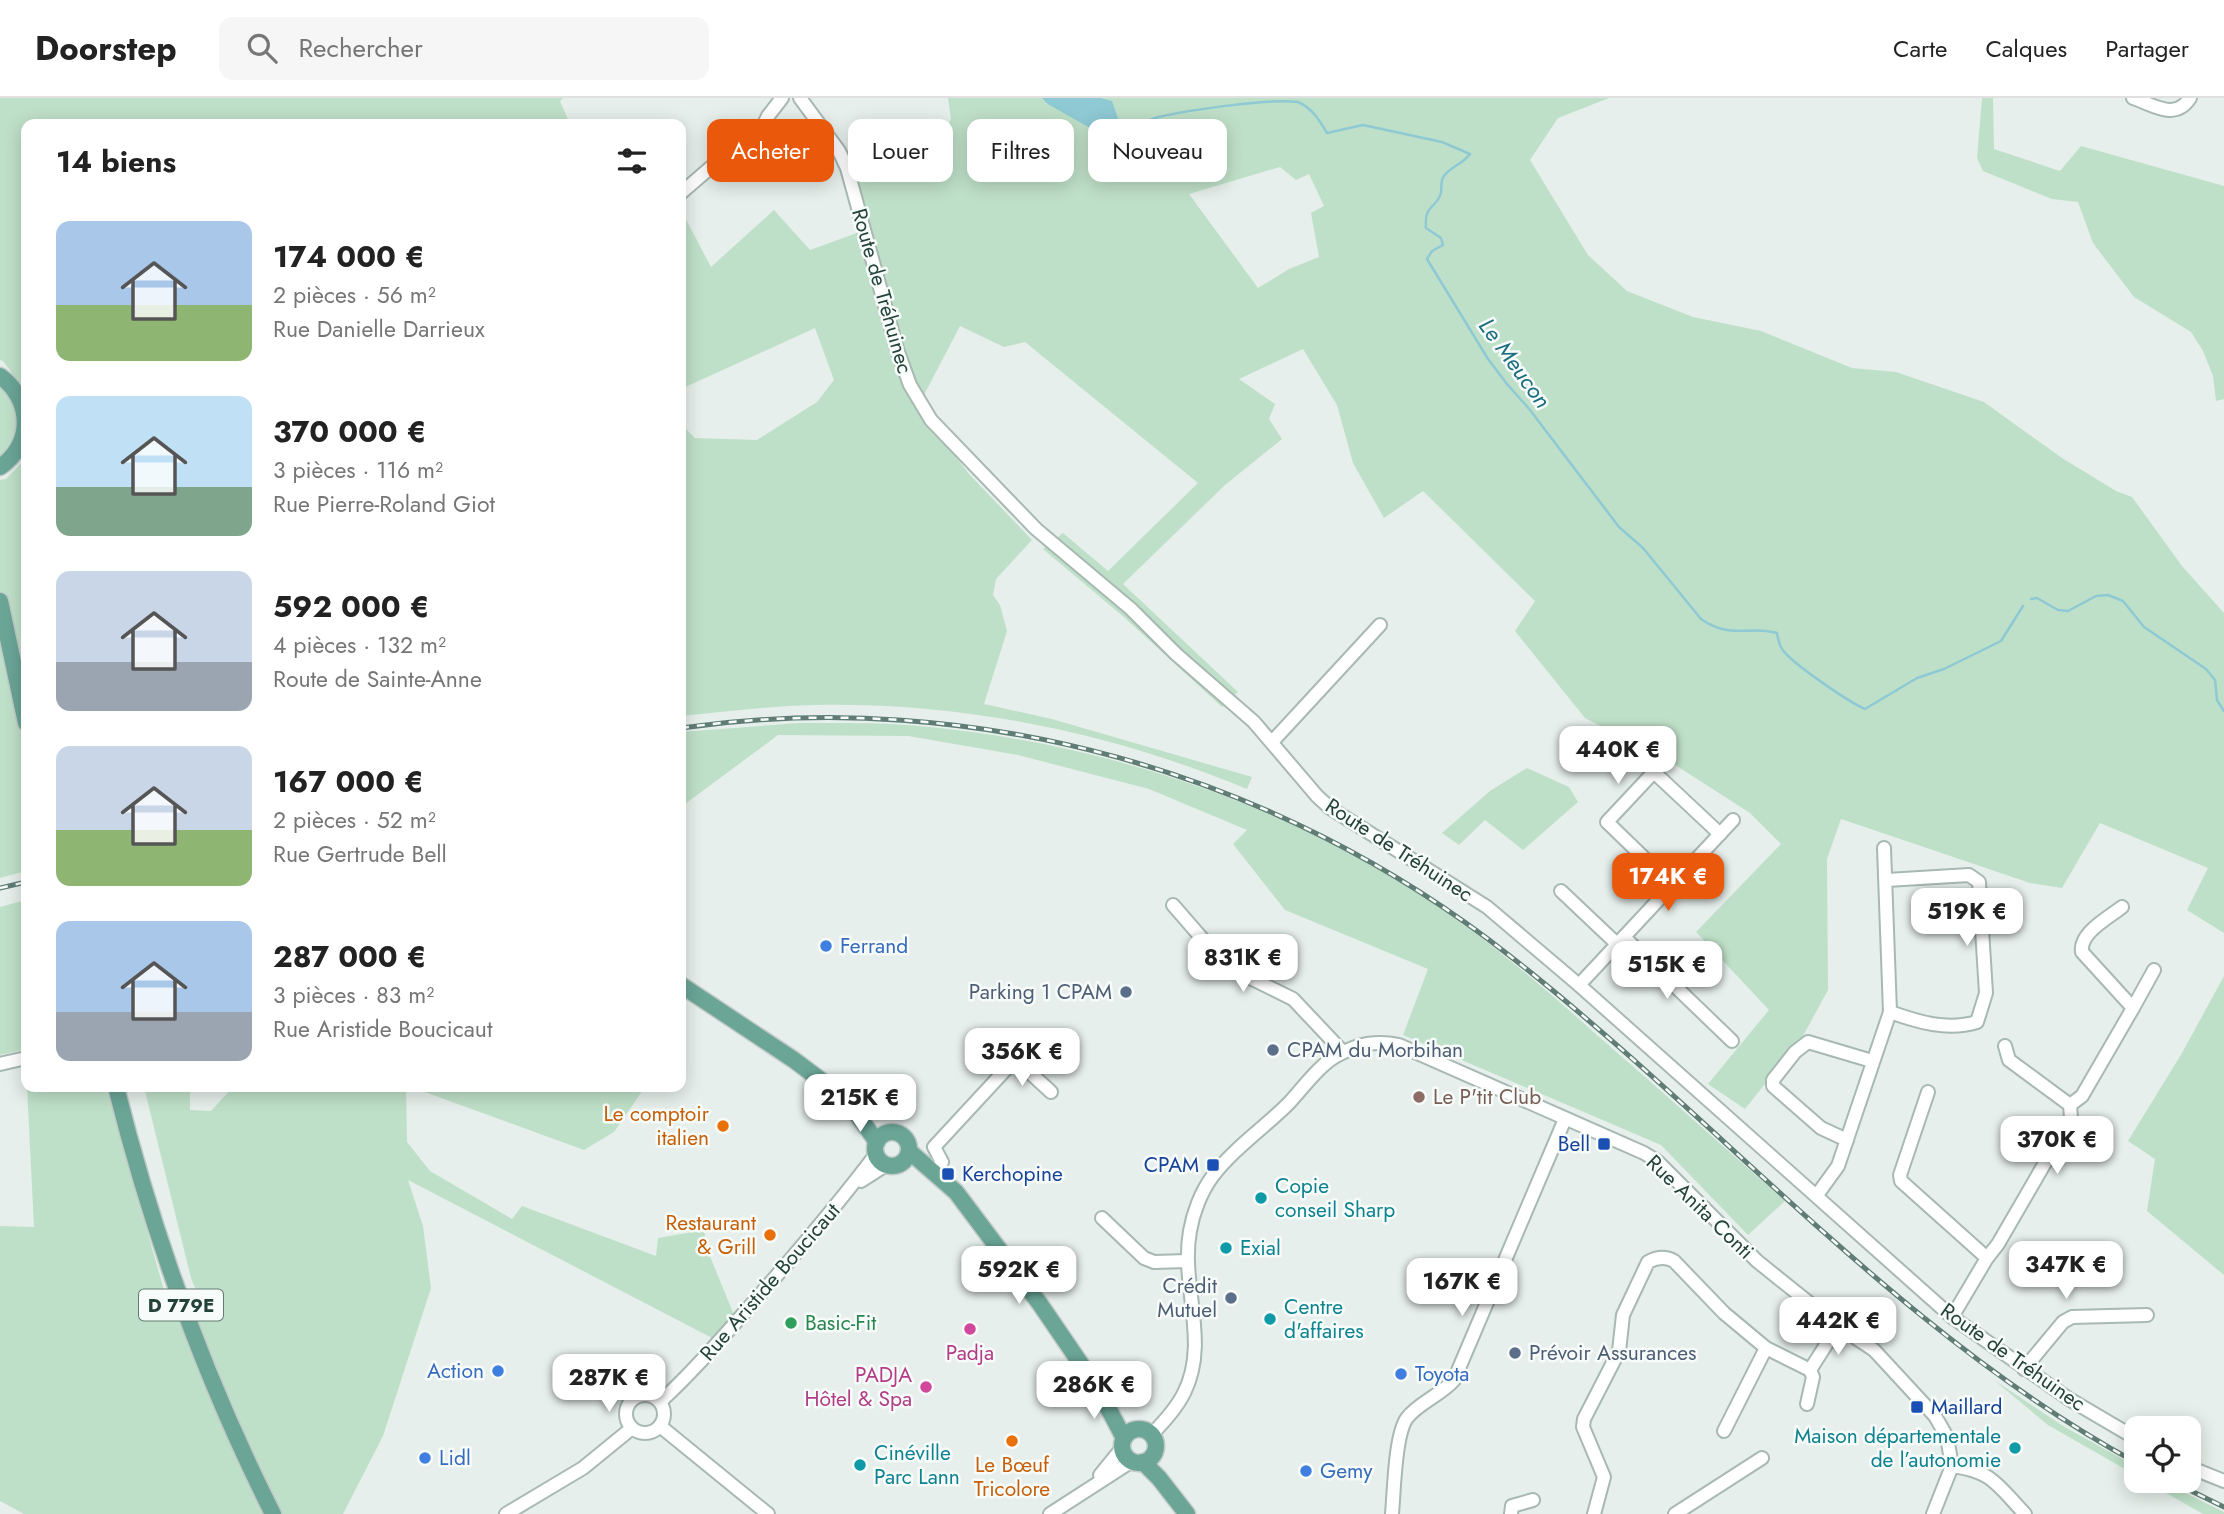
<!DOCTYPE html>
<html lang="fr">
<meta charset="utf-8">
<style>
body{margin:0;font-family:Jost,sans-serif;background:#f6f6f6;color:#222;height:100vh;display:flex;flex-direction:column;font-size:26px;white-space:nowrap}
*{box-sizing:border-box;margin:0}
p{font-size:23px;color:#767676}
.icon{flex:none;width:38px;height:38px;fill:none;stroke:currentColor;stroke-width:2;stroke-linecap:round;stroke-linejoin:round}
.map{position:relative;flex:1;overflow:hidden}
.sheet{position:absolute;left:21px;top:21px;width:665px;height:973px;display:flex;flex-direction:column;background:#fff;border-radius:14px;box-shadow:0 4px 18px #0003}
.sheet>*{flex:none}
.top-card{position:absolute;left:707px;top:21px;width:665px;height:63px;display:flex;gap:14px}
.buttons{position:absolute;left:2124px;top:1318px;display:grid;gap:14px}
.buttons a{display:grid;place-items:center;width:77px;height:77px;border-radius:14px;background:#fff;box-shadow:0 4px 18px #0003;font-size:35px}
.price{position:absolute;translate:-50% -60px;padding:0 16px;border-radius:14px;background:#fff;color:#222;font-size:23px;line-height:46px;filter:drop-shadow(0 2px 4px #0008)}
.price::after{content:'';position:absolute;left:50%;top:42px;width:21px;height:16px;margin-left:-10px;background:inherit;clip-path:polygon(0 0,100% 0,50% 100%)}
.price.current{background:#ea580c;color:#fff}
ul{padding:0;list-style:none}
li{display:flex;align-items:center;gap:21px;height:175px;padding:0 35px}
li span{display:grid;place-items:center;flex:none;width:196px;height:140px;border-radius:14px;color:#555}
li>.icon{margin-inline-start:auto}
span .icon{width:84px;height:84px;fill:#fffc;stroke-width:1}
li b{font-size:30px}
h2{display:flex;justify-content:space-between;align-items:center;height:84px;padding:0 35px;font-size:30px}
.tag{padding:0 24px;border-radius:14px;background:#fff;box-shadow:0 4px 18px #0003;font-size:24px;line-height:63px}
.tag.current{background:#ea580c;color:#fff}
header{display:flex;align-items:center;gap:42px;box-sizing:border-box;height:98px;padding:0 35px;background:#fff;border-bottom:2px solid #e0e0e0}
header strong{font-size:33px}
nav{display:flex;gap:38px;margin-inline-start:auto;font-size:24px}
.search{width:490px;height:63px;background:#f6f6f6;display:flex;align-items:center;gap:18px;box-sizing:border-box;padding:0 24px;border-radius:14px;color:#767676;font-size:26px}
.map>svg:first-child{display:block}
</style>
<header>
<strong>Doorstep</strong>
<div class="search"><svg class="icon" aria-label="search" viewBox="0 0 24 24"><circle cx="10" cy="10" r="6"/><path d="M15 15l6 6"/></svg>Rechercher</div>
<nav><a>Carte</a><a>Calques</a><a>Partager</a></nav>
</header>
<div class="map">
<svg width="2224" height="1416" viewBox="0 0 2224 1416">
<rect width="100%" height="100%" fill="#e6efeb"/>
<g fill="#bfe0c8" fill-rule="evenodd">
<path d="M0,0h563l-3,3 10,23h-544v268l-23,-31 -3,-1z"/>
<path d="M948,0h94l4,6 66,-2 -11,-4h508l-51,20 -28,42 58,95 39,36 66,26 68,14 91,37 44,4 88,30 78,56 54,33 16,6 50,69 42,47v320l-37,-23 21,-42 -108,-45 -38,65 -32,-5 -189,-64 -14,40 1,131 -25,46 -58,73 -37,-25 61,-74 -73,-78 85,-88 -31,-31 -98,-63 -16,-5 -51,-27 -70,-87 20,-30 -112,-110 -39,27 -31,-55 -16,-58 -34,-56 -64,30 36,25 -6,15 13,20 -57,46 -102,99 115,108 -16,15 -97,-89 -82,-69 20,-16 45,38 90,-88 -173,-141 -21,5 -44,-21 -35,67 6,32 38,49 63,66 -36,39 -3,16 7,10 7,26 -23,73 68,15 200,58 -5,12c-137,-57 -285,-87 -433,-84 -45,1 -89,7 -133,11v-292l14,14 62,2 60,-38 17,-22 -19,-52 -134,61v-179l30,57 63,-57 36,40 58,-21 -17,-69 39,-4 11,21 38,-34 12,-24zM1280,69l16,13 13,-6 15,32 -13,7 8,44 -30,12 -31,19 -69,-94z"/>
<path d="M1982,0h11l1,51 66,22 21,-25 143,40v213l-8,2 -3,-25 -10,-25 -12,-19 -57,-35 -41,-54 -15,-41 -26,-3 -69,-28 -6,-13z"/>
<path d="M0,287c25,27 24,47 0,74z"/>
<path d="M26,360v413l-26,7v-398l6,-1z"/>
<path d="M799,625c44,0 87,-1 131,4 191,19 386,87 541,203 47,35 91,74 135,113 60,52 119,105 179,158l-37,34 -87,-90 -258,-110 25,-66 -143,-59 -52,-66 14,-14 -98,-41 -131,-34 -110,-19 -130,-1 -97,72v-75z"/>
<path d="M1527,670l42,19 9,15 -55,48 -38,-30 -26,25 -17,-12 48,-42z"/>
<path d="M26,802v149l-26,6v-148z"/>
<path d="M2224,878v299l-77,-64 8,-52 -27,-18 54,-88z"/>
<path d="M27,989h79l66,231 28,-18 -9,-22 -47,-191h46v23l21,1 22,-24h173l1,55 23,29 82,48 10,-13 134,50 2,-18 46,-8 3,19 27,66 -18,25 -308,-160 15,46 8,62 -48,148 -40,78h-319l-24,-13v-275l34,1z"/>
<path d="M411,989h234l-31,45 -30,18z"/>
<path d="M1994,1282l69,46 74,41v9l-89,-51z"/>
<path d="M2145,1383h16l63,31v2h-21z"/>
</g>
<path fill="#8ec9d4" d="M1042,0h59l11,3 7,20 1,13 -8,3 -22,-9 -44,-25z"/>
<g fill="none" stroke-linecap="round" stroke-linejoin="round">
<g stroke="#8ec9d4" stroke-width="2.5">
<path d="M1120,35c14,-3 25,-13 39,-16 30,-7 113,-19 139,-15 14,6 22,19 29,31l36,-8 79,17 28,12c-7,10 -20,13 -26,22 -4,5 -2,11 -3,17 -5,16 -17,11 -15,35l15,10 2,7 -11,6 -5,8 61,100 19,25 23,26 89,117 24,21 58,71c30,21 48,6 76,14 1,6 2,12 5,16 9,14 67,53 83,60l52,-31 27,-9 57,-28 22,-35"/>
<path d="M2031,501l6,-1 21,12 10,1 28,-15 12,-1 15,6 21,26 62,42 9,11 2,20 7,11"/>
</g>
<defs>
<g id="minor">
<path d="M800,0l39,53 8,17 50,181 13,36 21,35 105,109 95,80 45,45 78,68 63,74 13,12 157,99 92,78 373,332 117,82 68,40"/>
<path d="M2133,0c21,7 42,23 57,0"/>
<path d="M681,95l36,-31 41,-26 10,-20 14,-18"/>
<path d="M1272,644l108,-117"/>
<path d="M1887,782l82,-5 10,7 7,111 -9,29c-30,9 -59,0 -87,-10"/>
<path d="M1672,787l-65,-63 44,-47 5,-1 64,60"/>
<path d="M1561,793l56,53"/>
<path d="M1173,807l53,61 67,33 50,53"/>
<path d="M1624,839l108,104"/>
<path d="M1579,887l154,-165"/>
<path d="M2133,910l21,-38"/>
<path d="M1015,961l36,33"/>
<path d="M0,966l26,-6"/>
<path d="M1928,994l-28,83 1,6 86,77"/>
<path d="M2070,1007l12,-9 51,-88 -51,-56c-3,-19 26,-34 40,-45"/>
<path d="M1847,1042l-26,-12 -48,-42v-6l22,-28 13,-10 64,19"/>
<path d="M934,1075l8,-11 -8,-15 87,-94"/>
<path d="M861,1083l25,-16"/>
<path d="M1817,1097l21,-29 52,-154 -6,-164"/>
<path d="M1102,1120l42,40 10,4 33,-1"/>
<path d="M1952,1219l35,-59 11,-14 73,-126 -1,-13 -61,-45 -4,-14"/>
<path d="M2024,1271l39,-47 9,-5 75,-2"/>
<path d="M1810,1272l28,-44"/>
<circle cx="645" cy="1316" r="19"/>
<path d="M660,1304c36,-33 67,-70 99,-106 40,-46 80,-93 117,-142"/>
<path d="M660,1328l108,88"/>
<path d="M1724,1333l42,-83"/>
<path d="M1151,1337c13,-13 25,-26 33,-42 26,-51 -4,-108 6,-162 3,-18 11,-39 22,-54 21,-28 52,-49 77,-74 13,-14 32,-40 49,-48 20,-11 38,-15 61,-10l245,108 13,8 100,100 81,65 36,24 61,66 12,21 5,29 -19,48"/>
<path d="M1952,1368c41,5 46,20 73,48"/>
<path d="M2189,1369l35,14"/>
<path d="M1100,1377l22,-27"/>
<path d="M506,1416l77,-46 49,-40"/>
<path d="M1050,1416l82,-53"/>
<path d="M1392,1416c2,-22 3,-80 15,-96 11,-15 34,-23 47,-38l111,-261"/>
<path d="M1511,1416l1,-8 21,-6"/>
<path d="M1594,1416l10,-37 -21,-50 1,-8 35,-68 4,-36 25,-53c9,-5 17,-6 26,-1l50,52 42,35 44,22 3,7 -6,27"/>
<path d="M1675,1416l87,-56"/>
</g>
<g id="major">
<path d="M0,278c32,23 34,68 0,91"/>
<path d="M0,503l26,122"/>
<path d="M681,887l113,75 52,39 31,43"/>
<path d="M116,989c37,148 88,290 157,427"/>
<circle cx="892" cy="1051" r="17"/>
<path d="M909,1053l47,41 84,112 58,85 26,49"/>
<circle cx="1139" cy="1348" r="17"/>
<path d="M1143,1364l16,16 28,36"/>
</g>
</defs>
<use href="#minor" stroke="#a8b8b2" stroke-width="16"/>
<use href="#major" stroke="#c2cac8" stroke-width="19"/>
<use href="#minor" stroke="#fff" stroke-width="12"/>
<use href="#major" stroke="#6aa596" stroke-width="16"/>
<defs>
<g id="rail">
<path d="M681,630c294,-42 597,45 829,228 212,166 388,377 627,507"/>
<path d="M0,790l26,-6"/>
<path d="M2169,1382l55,27"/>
</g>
</defs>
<use href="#rail" stroke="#5f7d75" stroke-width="5"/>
<use href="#rail" stroke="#f7fbf9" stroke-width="2.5" stroke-dasharray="8" stroke-linecap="butt"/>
</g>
<g fill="#3f7fe0" stroke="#f7fbf9" stroke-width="2.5">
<circle cx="826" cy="848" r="7"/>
<circle cx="498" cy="1273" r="7"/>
<circle cx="1401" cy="1276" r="7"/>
<circle cx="425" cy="1360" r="7"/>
<circle cx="1306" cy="1373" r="7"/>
</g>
<g fill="#5c6f8a" stroke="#f7fbf9" stroke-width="2.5">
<circle cx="1126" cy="894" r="7"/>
<circle cx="1273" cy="952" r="7"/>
<circle cx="1231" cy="1200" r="7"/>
<circle cx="1515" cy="1255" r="7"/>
</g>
<circle fill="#8d6e63" stroke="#f7fbf9" stroke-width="2.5" cx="1419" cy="999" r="7"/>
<g fill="#e8710a" stroke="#f7fbf9" stroke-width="2.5">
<circle cx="723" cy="1028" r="7"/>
<circle cx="770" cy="1137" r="7"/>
<circle cx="1012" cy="1343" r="7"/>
</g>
<g fill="#1a4fb4" stroke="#f7fbf9" stroke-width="2.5">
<rect x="1597" y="1039" width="14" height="14" rx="3.5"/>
<rect x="1206" y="1060" width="14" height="14" rx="3.5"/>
<rect x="941" y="1069" width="14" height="14" rx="3.5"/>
<rect x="1910" y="1302" width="14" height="14" rx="3.5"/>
</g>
<g fill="#0f9aa8" stroke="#f7fbf9" stroke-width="2.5">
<circle cx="1261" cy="1100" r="7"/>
<circle cx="1226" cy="1150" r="7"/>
<circle cx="1270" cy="1221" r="7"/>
<circle cx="2015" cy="1350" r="7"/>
<circle cx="860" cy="1367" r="7"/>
</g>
<circle fill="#2e9e5b" stroke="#f7fbf9" stroke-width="2.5" cx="791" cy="1225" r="7"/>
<g fill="#d1479c" stroke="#f7fbf9" stroke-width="2.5">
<circle cx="970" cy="1231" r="7"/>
<circle cx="926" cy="1289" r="7"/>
</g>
<g text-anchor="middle" stroke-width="5" stroke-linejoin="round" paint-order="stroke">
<rect fill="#f7fbf9" stroke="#637a73" stroke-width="2" x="139" y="1191.5" width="84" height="31" rx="5"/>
<g font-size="19" font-weight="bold" fill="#24423a">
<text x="181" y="1214">D 779E</text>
</g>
<g font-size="21" fill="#24423a" stroke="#f7fbf9">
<text transform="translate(882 193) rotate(74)" y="7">Route de Tréhuinec</text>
<text transform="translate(1399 752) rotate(33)" y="7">Route de Tréhuinec</text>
<text transform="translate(1700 1109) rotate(44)" y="7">Rue Anita Conti</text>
<text transform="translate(770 1184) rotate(-49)" y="7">Rue Aristide Boucicaut</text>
<text transform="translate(2013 1259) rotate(35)" y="7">Route de Tréhuinec</text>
</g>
<g font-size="21" fill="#366cbe" stroke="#f7fbf9" text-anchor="start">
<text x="840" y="855">Ferrand</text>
<text x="484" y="1280" text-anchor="end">Action</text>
<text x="1415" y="1283">Toyota</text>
<text x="439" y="1367">Lidl</text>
<text x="1320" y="1380">Gemy</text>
</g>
<g font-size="21" fill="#4e5e75" stroke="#f7fbf9" text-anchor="end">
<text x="1112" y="901">Parking 1 CPAM</text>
<text x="1287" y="959" text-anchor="start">CPAM du Morbihan</text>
<text x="1217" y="1195">Crédit<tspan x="1217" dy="24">Mutuel</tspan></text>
<text x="1529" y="1262" text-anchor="start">Prévoir Assurances</text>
</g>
<g font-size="21" fill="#785e54" stroke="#f7fbf9" text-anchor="start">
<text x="1433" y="1006">Le P'tit Club</text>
</g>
<g font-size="21" fill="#c56008" stroke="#f7fbf9" text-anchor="end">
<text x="709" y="1023">Le comptoir<tspan x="709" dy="24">italien</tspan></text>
<text x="756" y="1132">Restaurant<tspan x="756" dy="24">&amp; Grill</tspan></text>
<text x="1012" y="1374" text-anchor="middle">Le Bœuf<tspan x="1012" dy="24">Tricolore</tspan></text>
</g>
<g font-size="21" fill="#164399" stroke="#f7fbf9" text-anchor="end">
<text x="1590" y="1053">Bell</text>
<text x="1199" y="1074">CPAM</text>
<text x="962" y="1083" text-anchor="start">Kerchopine</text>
<text x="1931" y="1316" text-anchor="start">Maillard</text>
</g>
<g font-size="21" fill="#0d838f" stroke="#f7fbf9" text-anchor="start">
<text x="1275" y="1095">Copie<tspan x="1275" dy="24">conseil Sharp</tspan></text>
<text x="1240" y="1157">Exial</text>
<text x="1284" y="1216">Centre<tspan x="1284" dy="24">d'affaires</tspan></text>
<text x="2001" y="1345" text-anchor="end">Maison départementale<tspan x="2001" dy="24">de l’autonomie</tspan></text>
<text x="874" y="1362">Cinéville<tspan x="874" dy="24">Parc Lann</tspan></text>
</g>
<g font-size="21" fill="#27864d" stroke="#f7fbf9" text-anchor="start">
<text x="805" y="1232">Basic-Fit</text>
</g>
<g font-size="21" fill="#b23c85" stroke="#f7fbf9">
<text x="970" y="1262">Padja</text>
<text x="912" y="1284" text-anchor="end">PADJA<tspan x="912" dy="24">Hôtel &amp; Spa</tspan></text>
</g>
<g font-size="23" font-style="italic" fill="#1c6f80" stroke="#f7fbf9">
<text transform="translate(1515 265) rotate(54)" y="8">Le Meucon</text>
</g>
</g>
</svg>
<div class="buttons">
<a><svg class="icon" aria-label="locate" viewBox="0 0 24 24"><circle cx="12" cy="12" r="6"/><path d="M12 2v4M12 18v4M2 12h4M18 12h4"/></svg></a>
</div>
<b class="price" style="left:1618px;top:688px">440K €</b>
<b class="price current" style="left:1668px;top:815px">174K €</b>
<b class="price" style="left:1967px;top:850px">519K €</b>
<b class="price" style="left:1243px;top:896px">831K €</b>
<b class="price" style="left:1667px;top:903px">515K €</b>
<b class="price" style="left:1022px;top:990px">356K €</b>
<b class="price" style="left:860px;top:1036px">215K €</b>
<b class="price" style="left:2057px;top:1078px">370K €</b>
<b class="price" style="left:2066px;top:1203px">347K €</b>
<b class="price" style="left:1019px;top:1208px">592K €</b>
<b class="price" style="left:1462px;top:1220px">167K €</b>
<b class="price" style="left:1838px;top:1259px">442K €</b>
<b class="price" style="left:609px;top:1316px">287K €</b>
<b class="price" style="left:1094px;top:1323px">286K €</b>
<div class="top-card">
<a class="tag current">Acheter</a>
<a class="tag">Louer</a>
<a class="tag">Filtres</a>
<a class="tag">Nouveau</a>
</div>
<section class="sheet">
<h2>14 biens<svg class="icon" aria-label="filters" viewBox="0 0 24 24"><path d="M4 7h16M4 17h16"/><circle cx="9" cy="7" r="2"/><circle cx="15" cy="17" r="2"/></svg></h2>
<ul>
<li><span style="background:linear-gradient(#a9c7e8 60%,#8fb573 0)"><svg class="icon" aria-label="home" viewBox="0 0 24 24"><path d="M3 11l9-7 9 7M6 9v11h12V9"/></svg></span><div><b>174 000 €</b><p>2 pièces · 56 m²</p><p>Rue Danielle Darrieux</p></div></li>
<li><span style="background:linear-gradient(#bfe0f5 65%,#7fa58c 0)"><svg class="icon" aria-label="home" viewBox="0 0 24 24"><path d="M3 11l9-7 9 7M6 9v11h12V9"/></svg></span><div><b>370 000 €</b><p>3 pièces · 116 m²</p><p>Rue Pierre-Roland Giot</p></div></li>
<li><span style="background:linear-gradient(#c9d6e8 65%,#9aa5b1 0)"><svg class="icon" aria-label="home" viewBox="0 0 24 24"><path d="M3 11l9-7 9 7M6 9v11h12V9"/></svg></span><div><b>592 000 €</b><p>4 pièces · 132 m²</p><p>Route de Sainte-Anne</p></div></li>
<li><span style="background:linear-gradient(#c9d6e8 60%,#8fb573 0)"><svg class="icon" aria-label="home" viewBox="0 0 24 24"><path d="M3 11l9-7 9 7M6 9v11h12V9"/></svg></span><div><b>167 000 €</b><p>2 pièces · 52 m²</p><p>Rue Gertrude Bell</p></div></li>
<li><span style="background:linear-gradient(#a9c7e8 65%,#9aa5b1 0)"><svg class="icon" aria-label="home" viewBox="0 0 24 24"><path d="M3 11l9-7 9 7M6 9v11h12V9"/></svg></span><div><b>287 000 €</b><p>3 pièces · 83 m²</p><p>Rue Aristide Boucicaut</p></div></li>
</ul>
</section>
</div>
